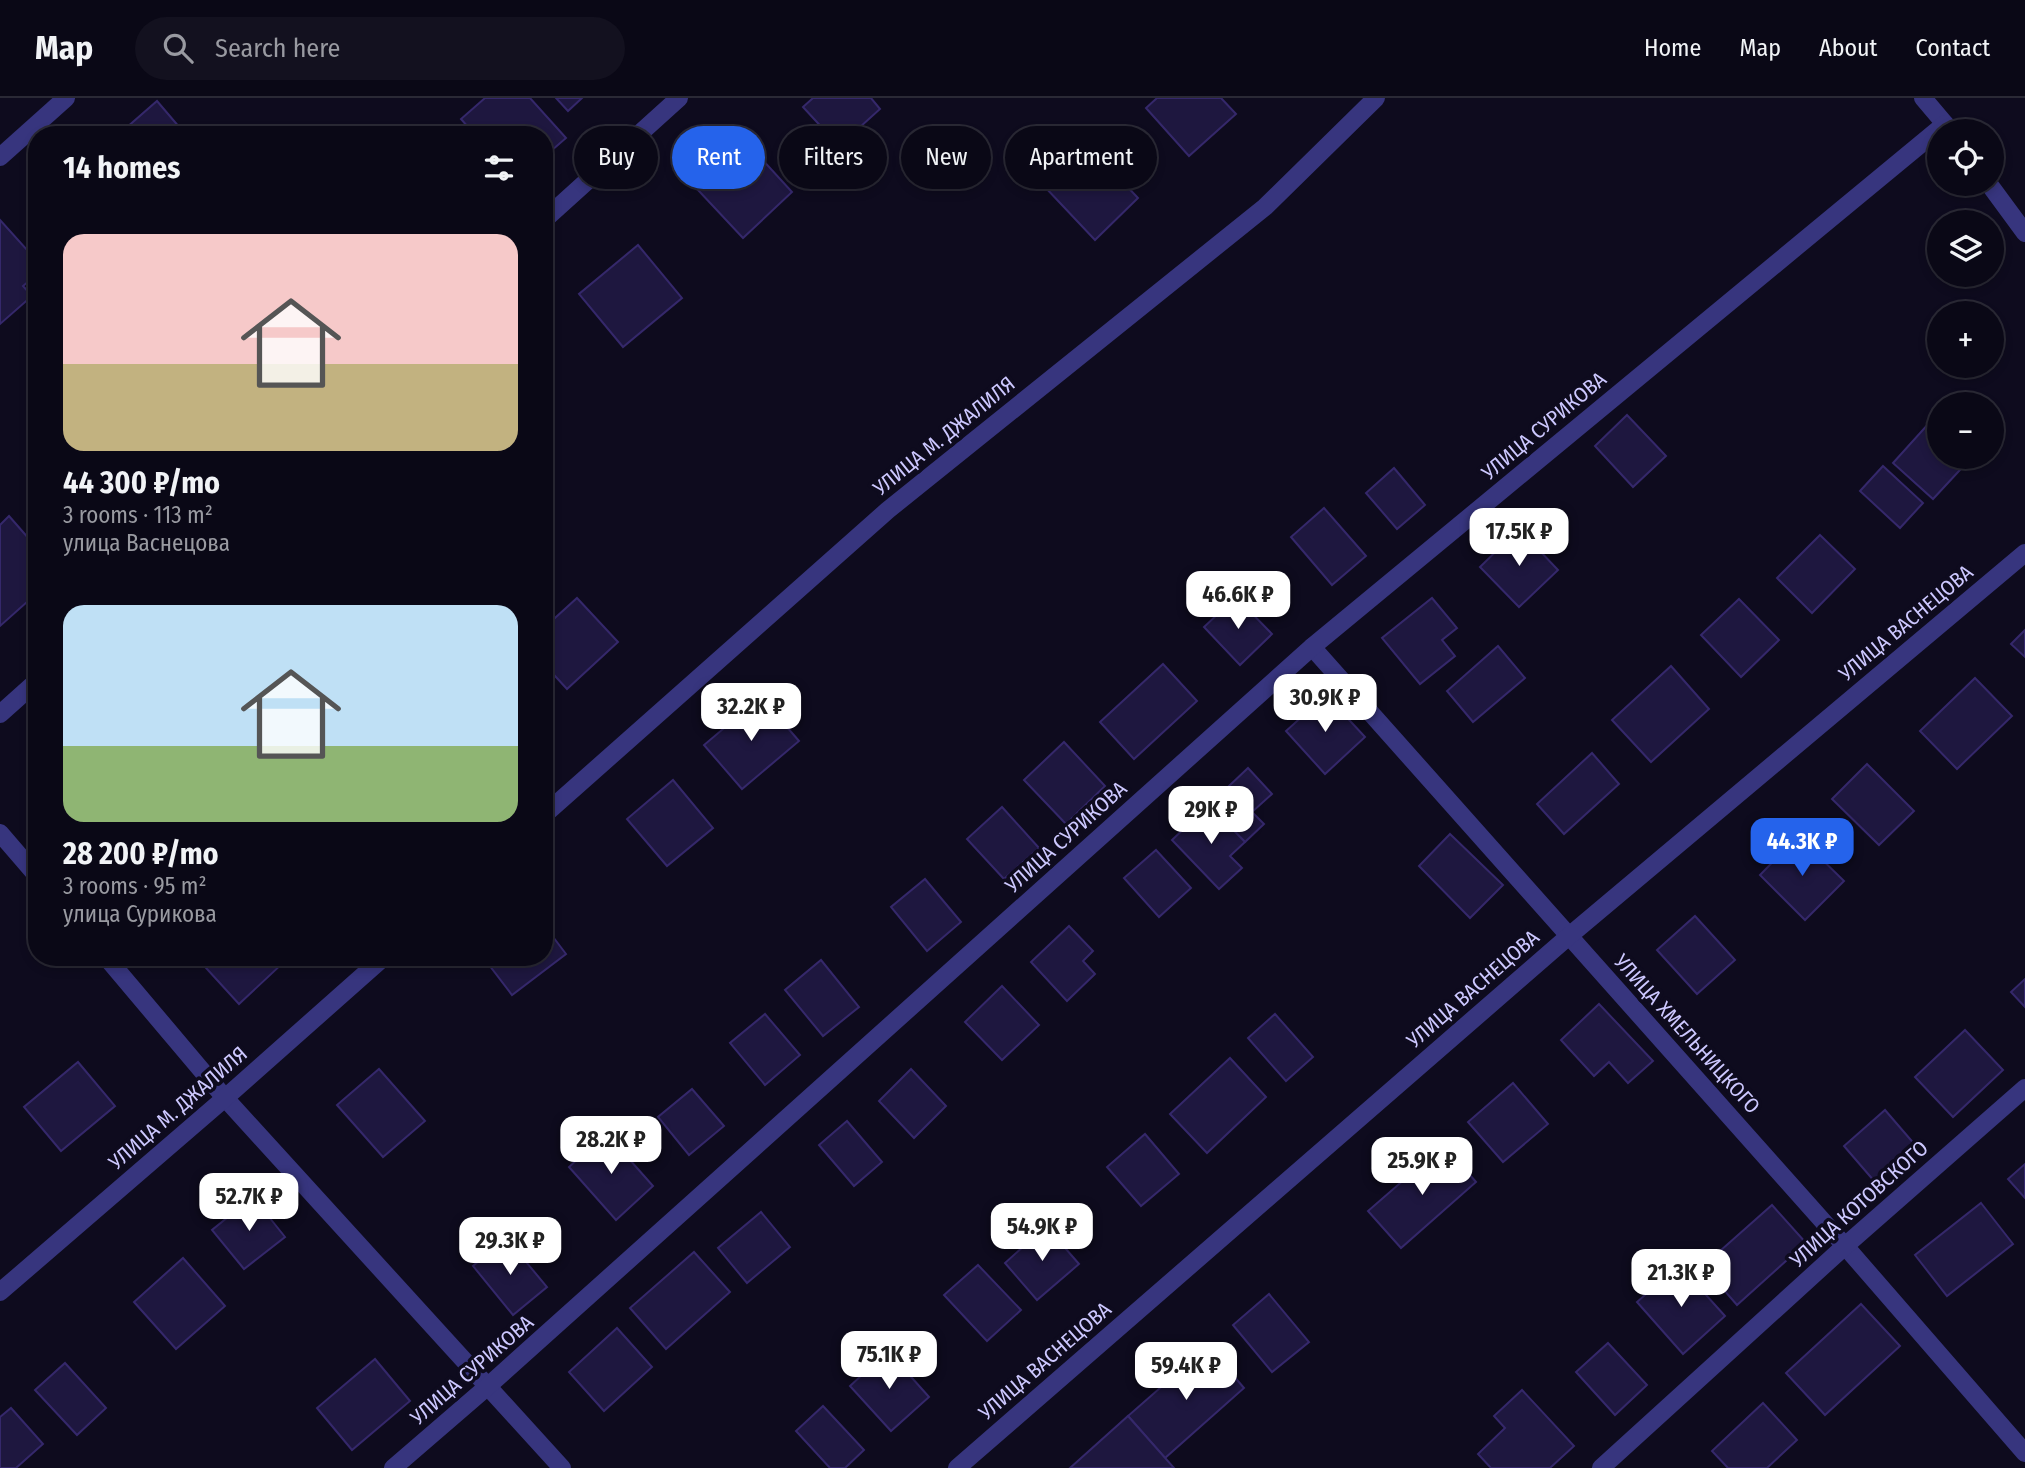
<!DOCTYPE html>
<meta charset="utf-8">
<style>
body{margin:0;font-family:"Fira Sans Condensed",sans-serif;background:#13111f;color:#f1f3f6;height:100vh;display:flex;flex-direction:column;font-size:26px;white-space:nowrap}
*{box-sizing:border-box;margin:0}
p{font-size:23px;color:#999aa1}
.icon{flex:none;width:38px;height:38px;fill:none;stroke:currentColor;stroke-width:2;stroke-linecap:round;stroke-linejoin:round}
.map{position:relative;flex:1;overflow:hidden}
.details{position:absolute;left:28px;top:28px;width:525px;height:840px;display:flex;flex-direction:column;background:#0a0816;border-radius:28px;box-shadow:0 4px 10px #0003,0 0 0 2px #2a2935}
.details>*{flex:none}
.banner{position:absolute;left:574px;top:28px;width:665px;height:63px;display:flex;gap:14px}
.fabs{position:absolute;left:1927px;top:21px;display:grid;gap:14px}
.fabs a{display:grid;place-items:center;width:77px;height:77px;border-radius:50%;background:#0a0816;box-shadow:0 4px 10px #0003,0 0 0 2px #2a2935;font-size:35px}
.price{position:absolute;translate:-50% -60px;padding:0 16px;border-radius:14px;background:#fff;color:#222;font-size:23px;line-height:46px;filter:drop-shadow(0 2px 4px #0008)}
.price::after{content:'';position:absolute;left:50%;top:42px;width:21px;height:16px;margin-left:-10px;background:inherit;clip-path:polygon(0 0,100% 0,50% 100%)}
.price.selected{background:#2563eb;color:#fff}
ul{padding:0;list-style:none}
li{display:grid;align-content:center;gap:14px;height:371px;padding:0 35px}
li span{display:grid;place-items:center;height:217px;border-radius:21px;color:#555}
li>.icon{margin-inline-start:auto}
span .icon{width:126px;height:126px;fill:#fffc;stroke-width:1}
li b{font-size:30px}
h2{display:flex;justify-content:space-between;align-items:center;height:84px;padding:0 35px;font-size:30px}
.chip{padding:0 24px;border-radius:32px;background:#0a0816;box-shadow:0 4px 10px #0003,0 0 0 2px #2a2935;font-size:24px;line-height:63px}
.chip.selected{background:#2563eb;color:#fff}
header{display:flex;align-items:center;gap:42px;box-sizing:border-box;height:98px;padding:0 35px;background:#0a0816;border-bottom:2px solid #2a2935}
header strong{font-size:33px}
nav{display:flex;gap:38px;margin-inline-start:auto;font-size:24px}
.search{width:490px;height:63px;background:#13111f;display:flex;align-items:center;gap:18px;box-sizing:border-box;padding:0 24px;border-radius:38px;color:#999aa1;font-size:26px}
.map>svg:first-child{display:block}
</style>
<header>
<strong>Map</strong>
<div class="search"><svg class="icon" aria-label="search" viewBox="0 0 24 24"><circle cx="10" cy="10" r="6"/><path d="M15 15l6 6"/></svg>Search here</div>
<nav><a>Home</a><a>Map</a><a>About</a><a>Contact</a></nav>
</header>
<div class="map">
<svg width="2025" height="1370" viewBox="0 0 2025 1370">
<rect width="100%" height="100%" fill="#0e0b1e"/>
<g fill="#1e173f" stroke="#35286b" stroke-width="2">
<path d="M485,0h45l36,40 -22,19v-22h-69l-14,-16z"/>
<path d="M556,0h26l-14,13z"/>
<path d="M813,0h58l9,11 -41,37 -36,-39z"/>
<path d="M1157,0h64l15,16 -47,42 -43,-48z"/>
<path d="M157,3l29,34h-68z"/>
<path d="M747,45l45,49 -49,46 -45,-48z"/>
<path d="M1088,47l50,53 -43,42 -51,-54z"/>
<path d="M0,122l37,41v13l-14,12 9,10 -32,28z"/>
<path d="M638,147l44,53 -59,49 -44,-53z"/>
<path d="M1939,314v45h33l-39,42 -40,-36z"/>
<path d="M1627,317l39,41 -33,31 -38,-41z"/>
<path d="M1883,368l40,37 -23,25 -40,-37z"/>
<path d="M1394,370l31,37 -28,24 -31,-36z"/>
<path d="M1324,410l42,48 -34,29 -41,-48z"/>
<path d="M9,418l28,32v45l-37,33v-101z"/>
<path d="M1519,431l39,41 -39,37 -39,-40z"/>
<path d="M1820,437l35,34 -43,44 -35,-35z"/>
<path d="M1236,499l36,37 -32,31 -36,-38z"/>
<path d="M577,500l41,44 -51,47 -23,-25v-36z"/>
<path d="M1432,500l25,30 -15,12 13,16 -35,28 -38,-46z"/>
<path d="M1739,501l40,41 -38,37 -40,-42z"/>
<path d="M2025,532v27l-14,-13z"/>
<path d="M1498,548l27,32 -52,44 -26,-31z"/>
<path d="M1163,566l34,37 -63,58 -34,-37z"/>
<path d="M1671,568l38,43 -58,53 -39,-42z"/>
<path d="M1975,580l37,38 -55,53 -37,-38z"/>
<path d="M1326,597l39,42 -40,37 -39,-43z"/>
<path d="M761,599l38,44 -57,48 -38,-44z"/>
<path d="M1064,644l41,44 -39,38 -42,-44z"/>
<path d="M1592,655l27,31 -55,50 -27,-30z"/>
<path d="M1867,666l47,47 -35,34 -47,-46z"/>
<path d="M1248,670l24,26 -20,18 12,12 -19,18 -36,-37z"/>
<path d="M673,682l40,48 -46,38 -40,-47z"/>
<path d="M1209,707l36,37 -15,14 12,12 -23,21 -47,-49z"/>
<path d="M1002,709l37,41 -35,31 -37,-40z"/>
<path d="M1450,736l53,51 -33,33 -51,-52z"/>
<path d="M1798,738l46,45 -39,39 -45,-45z"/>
<path d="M1156,752l35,38 -32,29 -35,-39z"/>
<path d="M925,781l36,43 -34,29 -36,-44z"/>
<path d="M1695,818l40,44 -38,34 -40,-44z"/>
<path d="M544,827l22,29 -54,41 -29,-38h61z"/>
<path d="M1069,828l24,25 -10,10 12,13 -28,27 -36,-39z"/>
<path d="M196,859h84l4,5 -45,42z"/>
<path d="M821,862l38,47 -36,29 -38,-46z"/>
<path d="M2025,881v28l-14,-15z"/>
<path d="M1002,888l37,39 -37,35 -37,-38z"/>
<path d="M1599,906l54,57 -25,22 -19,-21 -15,14 -33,-36z"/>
<path d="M765,916l35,41 -35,30 -35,-42z"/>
<path d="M1275,916l38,43 -27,24 -38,-43z"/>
<path d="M1965,932l38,40 -50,47 -38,-40z"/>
<path d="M1230,960l36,39 -59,56 -37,-39z"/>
<path d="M78,964l37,44 -54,45 -37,-44z"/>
<path d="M379,971l46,52 -42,36 -46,-52z"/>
<path d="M911,971l35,37 -32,32 -35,-37z"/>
<path d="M1513,985l35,41 -45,38 -35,-40z"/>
<path d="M692,991l32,37 -35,29 -31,-38z"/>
<path d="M1885,1012l31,36 -41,36 -31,-36z"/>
<path d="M847,1023l35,41 -28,24 -35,-41z"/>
<path d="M606,1035l47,53 -37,34 -47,-53z"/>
<path d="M1145,1036l34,40 -38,32 -34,-39z"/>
<path d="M1444,1047l32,37 -75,66 -33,-37z"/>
<path d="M2025,1066v34l-17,-19z"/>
<path d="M253,1099l32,40 -41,32 -32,-39z"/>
<path d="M1981,1105l32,41 -66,52 -32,-41z"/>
<path d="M1772,1107l34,38 -69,62 -34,-39z"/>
<path d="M761,1114l29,35 -43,36 -29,-35z"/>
<path d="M1046,1128l33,38 -42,36 -32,-37z"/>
<path d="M506,1140l41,49 -34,28 -40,-49z"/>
<path d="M694,1154l36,40 -64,57 -36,-41z"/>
<path d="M183,1160l42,48 -49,43 -42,-47z"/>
<path d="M978,1167l43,45 -34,31 -43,-46z"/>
<path d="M1679,1167l46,51 -42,38 -46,-52z"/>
<path d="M1269,1196l40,48 -37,30 -39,-47z"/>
<path d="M1861,1206l39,42 -75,69 -39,-42z"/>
<path d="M617,1230l35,39 -48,44 -35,-39z"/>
<path d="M1608,1245l39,42 -32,30 -39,-43z"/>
<path d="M1208,1248l36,42 -79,70 -37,-42z"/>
<path d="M888,1253l41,46 -38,34 -41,-45z"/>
<path d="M375,1261l35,42 -58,49 -35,-42z"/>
<path d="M65,1265l41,45 -29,27 -42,-45z"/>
<path d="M1522,1292l52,56 -24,22h-59l-13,-14 27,-26 -11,-12z"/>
<path d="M1763,1305l34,37 -30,28h-39l-16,-17z"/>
<path d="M823,1308l41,44 -19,18h-15l-34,-37z"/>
<path d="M11,1310l32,36 -27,24h-16v-51z"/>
<path d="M1128,1318l46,52h-104z"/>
</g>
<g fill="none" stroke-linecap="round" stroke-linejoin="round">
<g stroke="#37357e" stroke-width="18">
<path d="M1923,0l28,33"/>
<path d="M0,59l66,-59"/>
<path d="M1989,86l36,49"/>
<path d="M544,122l135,-122"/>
<path d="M1312,549l533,599 180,207"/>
<path d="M0,616l37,-33"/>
<path d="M544,717l344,-305 377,-303 111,-109"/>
<path d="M0,735l37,43"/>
<path d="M106,859l119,141 337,370"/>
<path d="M0,1194l225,-194 159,-141"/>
<path d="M393,1370l94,-81 825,-740 633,-523"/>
<path d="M957,1370l612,-532 456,-383"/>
<path d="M1601,1370l244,-222 180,-158"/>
</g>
</g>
<g text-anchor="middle" stroke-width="7" stroke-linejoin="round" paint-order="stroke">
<g font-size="21" fill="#cdc8ff" stroke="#0e0b1e">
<text transform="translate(1544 328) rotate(-40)" y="7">УЛИЦА СУРИКОВА</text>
<text transform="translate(944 338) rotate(-39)" y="7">УЛИЦА М. ДЖАЛИЛЯ</text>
<text transform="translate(1906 525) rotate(-40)" y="7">УЛИЦА ВАСНЕЦОВА</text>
<text transform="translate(1066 739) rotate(-42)" y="7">УЛИЦА СУРИКОВА</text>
<text transform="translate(1473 891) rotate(-41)" y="7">УЛИЦА ВАСНЕЦОВА</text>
<text transform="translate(1687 936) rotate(48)" y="7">УЛИЦА ХМЕЛЬНИЦКОГО</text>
<text transform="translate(178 1010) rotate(-41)" y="7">УЛИЦА М. ДЖАЛИЛЯ</text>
<text transform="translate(1859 1106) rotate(-42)" y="7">УЛИЦА КОТОВСКОГО</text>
<text transform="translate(1045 1263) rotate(-41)" y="7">УЛИЦА ВАСНЕЦОВА</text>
<text transform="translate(472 1272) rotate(-41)" y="7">УЛИЦА СУРИКОВА</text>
</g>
</g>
</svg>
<div class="fabs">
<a><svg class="icon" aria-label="locate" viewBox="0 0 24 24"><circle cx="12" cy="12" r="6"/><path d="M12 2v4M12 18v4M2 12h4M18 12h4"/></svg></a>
<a><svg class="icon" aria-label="layers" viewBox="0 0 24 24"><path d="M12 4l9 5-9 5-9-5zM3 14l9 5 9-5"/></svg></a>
<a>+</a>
<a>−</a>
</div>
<b class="price" style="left:1519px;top:470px">17.5K ₽</b>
<b class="price" style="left:1238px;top:533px">46.6K ₽</b>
<b class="price" style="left:1325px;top:636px">30.9K ₽</b>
<b class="price" style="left:751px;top:645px">32.2K ₽</b>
<b class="price" style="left:1211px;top:748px">29K ₽</b>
<b class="price selected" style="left:1802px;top:780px">44.3K ₽</b>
<b class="price" style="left:611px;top:1078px">28.2K ₽</b>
<b class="price" style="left:1422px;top:1099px">25.9K ₽</b>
<b class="price" style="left:249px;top:1135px">52.7K ₽</b>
<b class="price" style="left:1042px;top:1165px">54.9K ₽</b>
<b class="price" style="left:510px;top:1179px">29.3K ₽</b>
<b class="price" style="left:1681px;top:1211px">21.3K ₽</b>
<b class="price" style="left:889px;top:1293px">75.1K ₽</b>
<b class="price" style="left:1186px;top:1304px">59.4K ₽</b>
<div class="banner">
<a class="chip">Buy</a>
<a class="chip selected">Rent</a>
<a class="chip">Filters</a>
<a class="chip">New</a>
<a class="chip">Apartment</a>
</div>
<section class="details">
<h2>14 homes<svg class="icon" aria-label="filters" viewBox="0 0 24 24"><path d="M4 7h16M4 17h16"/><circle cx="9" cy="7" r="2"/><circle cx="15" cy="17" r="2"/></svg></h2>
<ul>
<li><span style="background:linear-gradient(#f6c9c9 60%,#c2b280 0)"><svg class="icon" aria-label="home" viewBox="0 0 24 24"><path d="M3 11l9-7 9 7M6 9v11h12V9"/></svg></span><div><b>44 300 ₽/mo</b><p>3 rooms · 113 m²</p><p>улица Васнецова</p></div></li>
<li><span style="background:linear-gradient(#bfe0f5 65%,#8fb573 0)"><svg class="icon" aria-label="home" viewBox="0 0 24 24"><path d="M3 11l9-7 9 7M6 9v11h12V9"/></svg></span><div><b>28 200 ₽/mo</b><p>3 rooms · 95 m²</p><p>улица Сурикова</p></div></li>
</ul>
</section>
</div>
